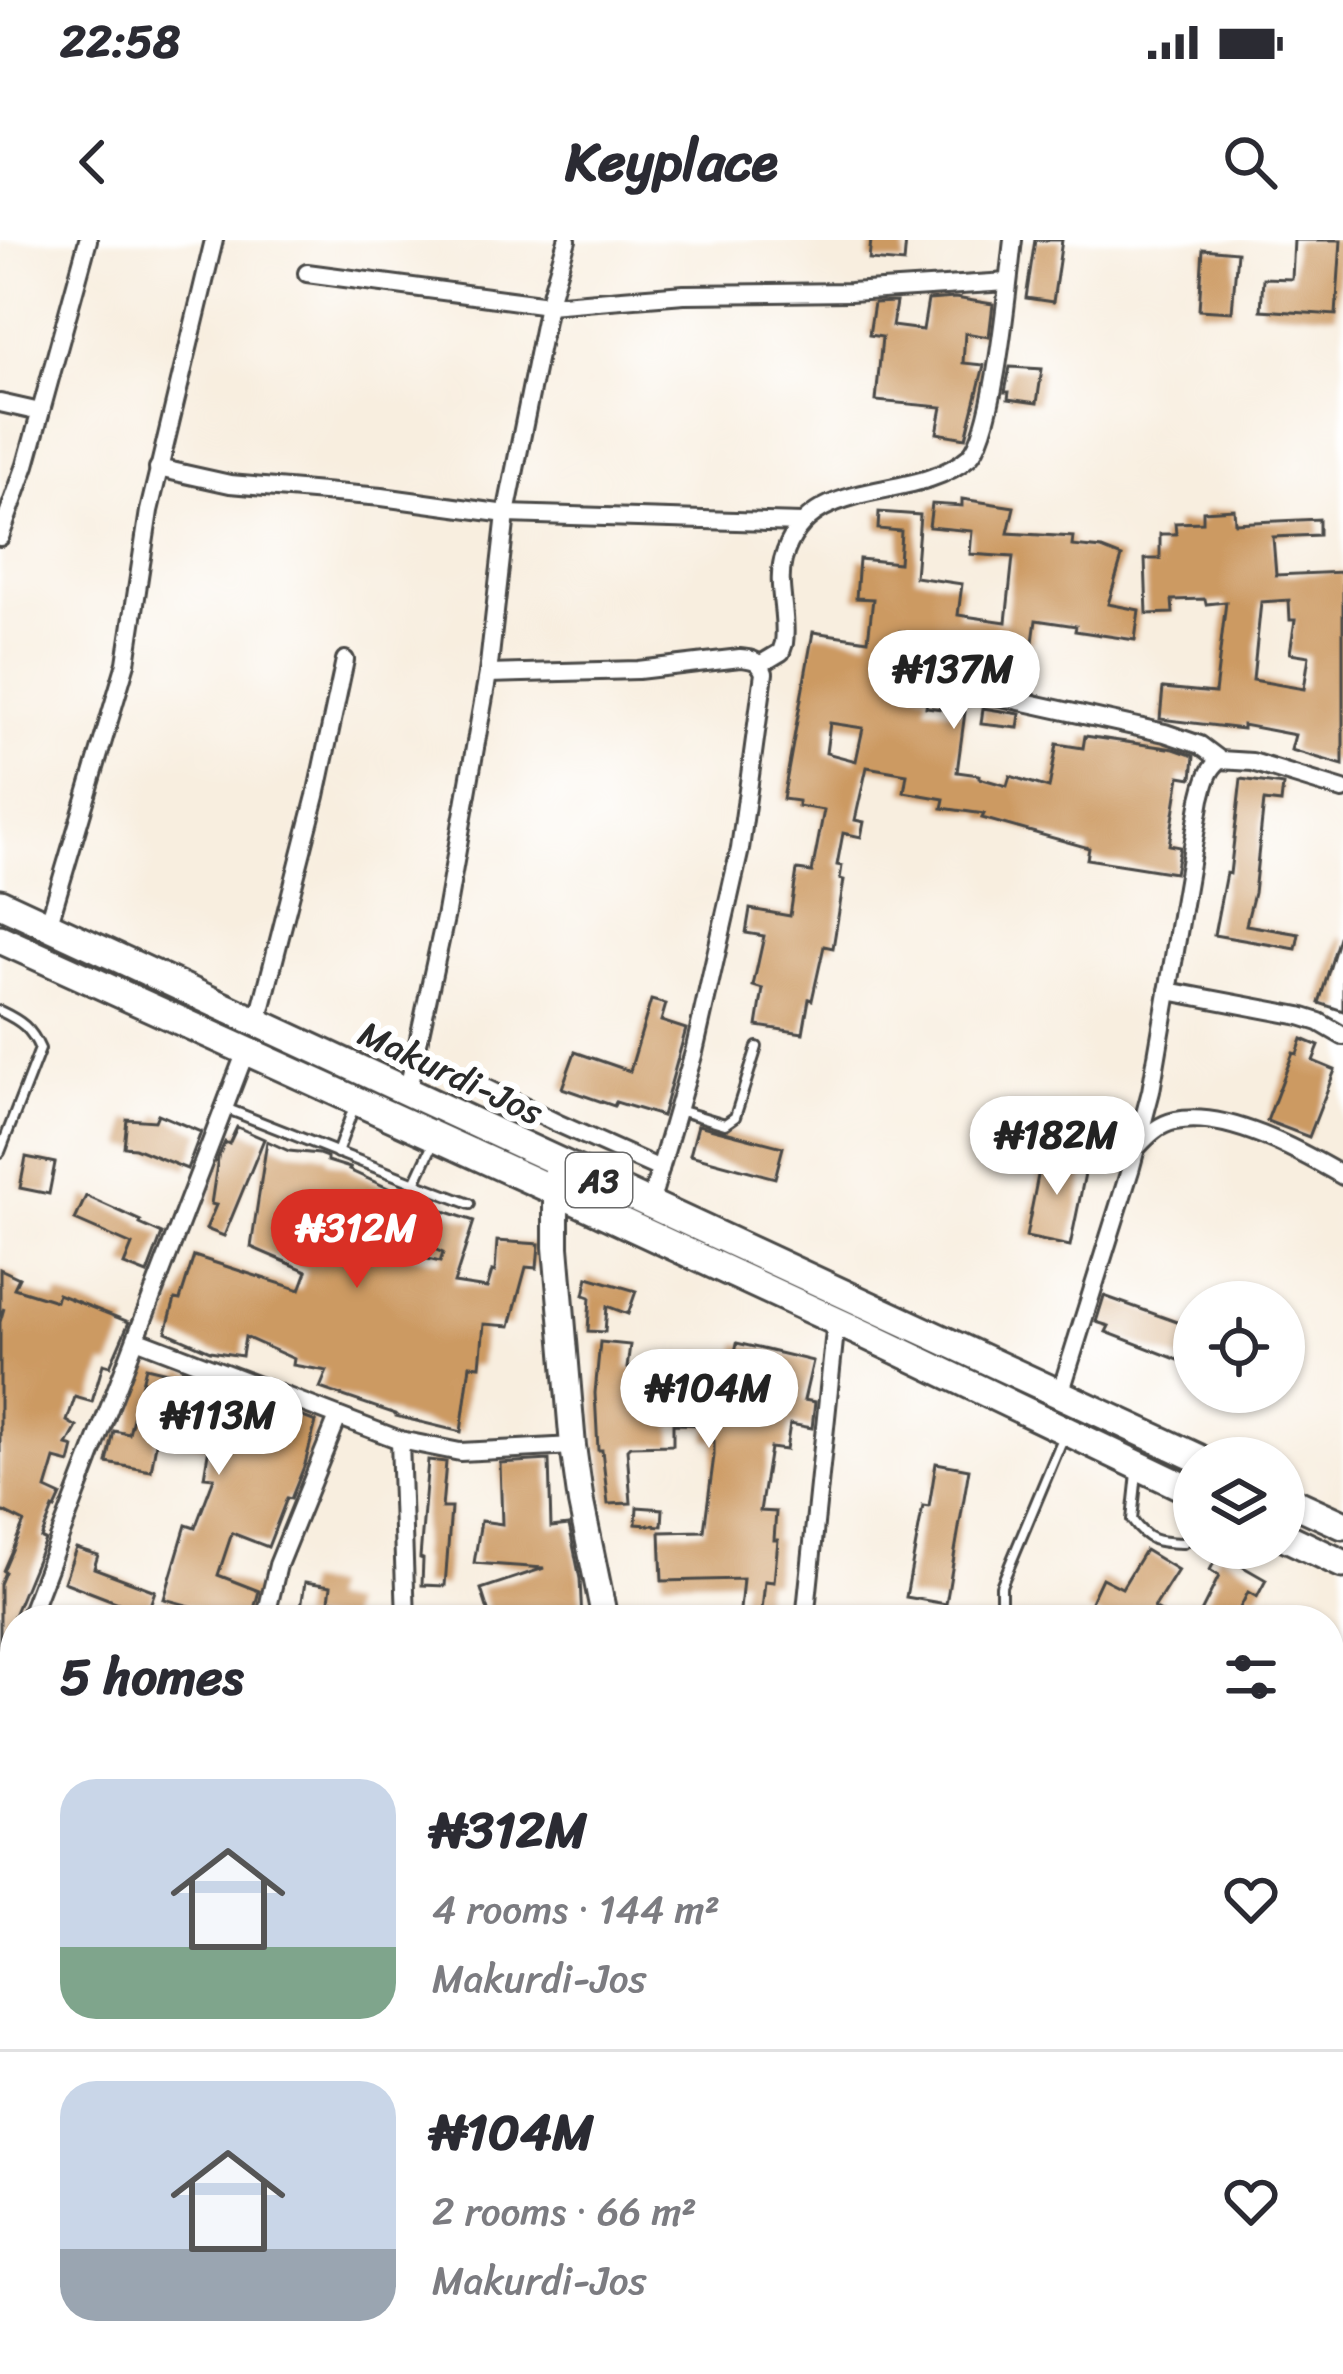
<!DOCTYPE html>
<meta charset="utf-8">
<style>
body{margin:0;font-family:Sriracha,sans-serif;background:#f2f2f3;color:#2b2b33;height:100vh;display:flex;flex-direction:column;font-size:45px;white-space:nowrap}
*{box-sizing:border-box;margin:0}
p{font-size:39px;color:#7c7c81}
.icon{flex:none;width:66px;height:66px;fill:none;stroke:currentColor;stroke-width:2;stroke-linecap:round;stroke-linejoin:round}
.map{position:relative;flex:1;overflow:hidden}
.details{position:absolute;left:0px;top:1365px;width:1344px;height:771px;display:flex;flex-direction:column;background:#fff;border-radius:48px 48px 0 0;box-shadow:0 3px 9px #0004}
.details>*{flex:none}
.tools{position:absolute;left:1173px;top:1041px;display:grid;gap:24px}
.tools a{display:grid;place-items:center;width:132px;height:132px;border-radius:50%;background:#fff;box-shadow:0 3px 9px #0004;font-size:60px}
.price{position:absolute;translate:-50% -102px;padding:0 27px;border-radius:42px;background:#fff;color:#222;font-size:39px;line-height:78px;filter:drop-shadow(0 3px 6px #0008)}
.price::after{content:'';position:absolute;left:50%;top:72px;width:36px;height:27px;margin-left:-18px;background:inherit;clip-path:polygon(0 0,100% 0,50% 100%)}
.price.active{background:#d93025;color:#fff}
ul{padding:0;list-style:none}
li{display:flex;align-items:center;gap:36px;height:300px;padding:0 60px}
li+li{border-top:3px solid #e1e1e2}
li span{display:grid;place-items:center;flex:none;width:336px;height:240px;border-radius:36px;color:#555}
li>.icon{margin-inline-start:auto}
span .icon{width:144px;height:144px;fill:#fffc;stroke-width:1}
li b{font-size:51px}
h2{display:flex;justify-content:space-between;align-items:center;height:144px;padding:0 60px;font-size:51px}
.status{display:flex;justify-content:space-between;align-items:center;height:84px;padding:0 60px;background:#fff;direction:ltr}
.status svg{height:33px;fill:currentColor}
header{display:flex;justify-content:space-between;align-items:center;height:156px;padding:0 60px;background:#fff;font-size:54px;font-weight:800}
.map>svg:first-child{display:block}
</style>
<div class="status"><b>22:58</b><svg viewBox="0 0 49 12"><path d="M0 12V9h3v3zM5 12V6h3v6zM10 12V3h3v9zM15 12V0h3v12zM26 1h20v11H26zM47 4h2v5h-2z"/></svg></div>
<header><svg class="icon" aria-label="back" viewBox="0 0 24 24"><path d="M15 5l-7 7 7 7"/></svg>Keyplace<svg class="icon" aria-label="search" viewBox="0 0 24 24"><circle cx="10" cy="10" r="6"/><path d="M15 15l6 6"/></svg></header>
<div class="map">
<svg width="1343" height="2134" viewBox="0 0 1343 2134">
<rect width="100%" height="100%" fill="#fff"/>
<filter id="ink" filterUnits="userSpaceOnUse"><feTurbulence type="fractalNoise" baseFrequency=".00833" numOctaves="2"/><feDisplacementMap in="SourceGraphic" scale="24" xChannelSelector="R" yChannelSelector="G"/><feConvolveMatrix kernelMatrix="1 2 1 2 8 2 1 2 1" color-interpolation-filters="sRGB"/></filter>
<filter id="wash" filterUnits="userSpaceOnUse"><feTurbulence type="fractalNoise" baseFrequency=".004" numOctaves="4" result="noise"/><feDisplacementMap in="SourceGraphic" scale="48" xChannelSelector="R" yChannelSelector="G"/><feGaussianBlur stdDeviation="2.7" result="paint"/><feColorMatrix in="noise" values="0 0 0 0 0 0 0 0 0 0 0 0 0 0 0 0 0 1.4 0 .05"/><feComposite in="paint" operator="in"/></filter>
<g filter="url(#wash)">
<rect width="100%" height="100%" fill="#f8eedf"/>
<g id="blocks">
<g fill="#cc9a62" fill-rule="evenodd">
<path d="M871,0h35l-2,23 -35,-3z"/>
<path d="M1035,0h27l-9,62 -27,-4z"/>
<path d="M1294,0h47l-5,75 -75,-5 2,-32 29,1z"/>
<path d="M1203,9l34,3 -5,60 -33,-2z"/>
<path d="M955,58l38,6 -4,33 -24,-4 -2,30 21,2 -18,73 -29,-5 5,-26 -66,-6 6,-64 -13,-2 5,-32 22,-1 -4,24 31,4 5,-30z"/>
<path d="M1010,127l32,2 -5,34 -29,-4 1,-7h-4z"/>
<path d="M962,259l52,8 -6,26 65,4 -1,9 30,3 20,8 -14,47 31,6 -4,30 -60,-9 1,-5 -40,-6 -3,22h-3l-4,31 -71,-7 2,-22 -57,-13 -4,30 26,4h-14l-6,3 -4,7 1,7 8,7 21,5 -2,13 39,5 -8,60 22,3v3l28,8 3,-10 39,12 8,-44 26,4 2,-12 89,13 20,7 -2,22 -12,-2 -11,69 11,2 -5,26 -88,-14 2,-11 -107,-30 2,-4 -42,-6 2,-9 -40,-7 3,-18 -40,-7 -12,53 9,2 -3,15 -18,-4 -6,32 5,1 -2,13 4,1 -11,68 -9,-2 -12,54 -3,-1 -6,34 -46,-7 6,-37 -10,-3 11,-50 -18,-3 4,-24 40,7 7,-46 15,2 12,-62 -26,-4v-5l-15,-2 30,-167 55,8 5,-41 -17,-1 3,-39 40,4 2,-32 -23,-2 1,-17 41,3 -5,62 47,7 -4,31 48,7 7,-65 -43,-3 2,-23 -43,-4 3,-23 30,2zM830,483l33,5 -7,33 -30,-8z"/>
<path d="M1234,269l1,14 84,-4v16l-46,2 3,38 67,-3v193l-52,-15 4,-15 -52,-10v4l-83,-10 3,-31 52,5 11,-91 -20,2 -1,-5 -33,1 1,13 -26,1 -2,-55h15v-25h16l-1,-11 28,-1v-11zM1289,360l1,20h5l-5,33 19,3 -5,33 -51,-9 8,-78z"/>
<path d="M983,468l37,6 -2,14 -37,-4z"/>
<path d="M1241,539l42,6 -2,18 -17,-2 -10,92 -8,32 53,9 -3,15 -82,-14 12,-62 4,1z"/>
<path d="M1339,697l4,1v73l-24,-8z"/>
<path d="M651,760l15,4 -5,17 25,8 -24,87 -46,-14 -2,4 -52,-18 13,-36 55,19z"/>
<path d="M1302,799l17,7 -6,15 22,9 -26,67 -42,-16 26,-68 4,1z"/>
<path d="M158,874l43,18 -14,37 -52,-21 -11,-1 3,-28 28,2z"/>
<path d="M698,885l85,22 -8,31 -85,-23z"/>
<path d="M237,887l27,12 -40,97 -18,-7 10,-24 -5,-1 7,-46 7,-16 4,2z"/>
<path d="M267,901l22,10 30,3 8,3v4l23,7 -1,2 74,34 51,17 -20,62 33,5 5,-17 3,1 2,-31 42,3 -2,24 -11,-1 -16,59 -26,-2 -4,42 -10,-1 -9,67 -65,-16v-2l-76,-26 7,-17 -34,-6 1,-6 -49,-22 -3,19 -32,-5 -44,-19 9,-33 5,1 14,-44 106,34 7,-19 -56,-24zM319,957l124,56 -3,9 -101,-24 -28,-11z"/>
<path d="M1043,910l45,9 -18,87 -44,-9z"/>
<path d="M26,917l29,6 -6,31 -29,-6z"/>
<path d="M86,956l55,25 -1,3 22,10 -15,40 -23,-9 8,-20 -57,-25z"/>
<path d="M0,1029l19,9 -5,10 42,13 2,-7 71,28 -19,44 -7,-2 -11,38 -17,-5 -8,24 10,6 -10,18 7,2 -4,16 -15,-4 -9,30 15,7 -6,13 -2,-1 -12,30 4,2 -45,109v-65l5,-12 -2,-1 21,-49 -24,-12v-188l4,-14 -4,9z"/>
<path d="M588,1037l48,14 -8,23 -21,-8 -2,26 -17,-1 2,-34 -6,-2z"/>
<path d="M1104,1056l90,32v38l-88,-34 3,-6 -13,-4z"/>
<path d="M600,1102l30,3 -3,23 65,3 5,-19 37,4 3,-13 76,18 -9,39 11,2 -3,26 -22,-4 -4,26 -16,-2 -10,63 16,1 -2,28h4l-4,42 -9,-1 -4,39h-22l4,-41 -81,2 -2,-49 44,-1 10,-75v-15l-8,-1 2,-15 -35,-1v21l-43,1 -3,3 4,54 -23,1 -6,-54h-4l-3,-57z"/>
<path d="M146,1127l34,8 2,-5 44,17 -3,7 45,14 1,-4 47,18 -11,42 -14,35 -4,-1 -19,49 -36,-14 -14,42 41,16 -8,29h-57l4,-12 -34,-9 22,-74 9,3 19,-50 -10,-1 5,-30 -52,-9 -6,33 -44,-8 7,-32 15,3z"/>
<path d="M428,1220l18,2 -4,46h9l-6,78 -23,-1 1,-26 -3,-1z"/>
<path d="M549,1220l2,67 18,-2 11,54 2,41h-91l-10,-31 63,-21 -70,-5 7,-42 21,3 -2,-61z"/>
<path d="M936,1223l33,6 -23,135 -40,-7 17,-91 6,1z"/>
<path d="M637,1267l26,2 -1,17 -26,-2z"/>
<path d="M76,1308l22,7 -4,13 61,23 -8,23 -83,-32z"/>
<path d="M1145,1310l33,20 -24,38 22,12h-69l-20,-10 15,-32 20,10z"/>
<path d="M1219,1313l47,27 -9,17 -9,-5 -14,28h-37l22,-44 -9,-6z"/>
<path d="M305,1342l26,4 -2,14 21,4 -2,16h-49z"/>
<path d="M0,1648l15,7v24l-8,17 8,2v27l-15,-4z"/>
<path d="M15,1927v109l-15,-4v-70z"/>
</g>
</g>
</g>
<g filter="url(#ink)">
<use href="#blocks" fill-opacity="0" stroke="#4a4846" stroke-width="3"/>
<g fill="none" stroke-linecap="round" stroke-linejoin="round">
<defs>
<g id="service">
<path d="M0,771c21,10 31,17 40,38l-40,103"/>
<path d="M225,868l190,75 18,-39"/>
<path d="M678,870l47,14 10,-7 22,-70"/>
<path d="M337,913l18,-49"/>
<path d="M415,943l55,21"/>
<path d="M1137,1233l-5,47c16,22 25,22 51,23l11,-12"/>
<path d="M1005,1380l-4,-8v-26l62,-148"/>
</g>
<g id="minor">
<path d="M307,33l241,32 136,-11 166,-2 158,-10"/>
<path d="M0,163l40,9"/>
<path d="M158,228l72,16 152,13 124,17 296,9"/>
<path d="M0,297l26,-72 62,-225"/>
<path d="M761,424l20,-12 3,-9c4,-28 -8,-57 -1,-83 24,-89 130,-54 186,-103 26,-24 39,-176 44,-217"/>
<path d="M488,434l150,-4 102,-12c12,1 19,2 24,15l-24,176 -46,203 -44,152"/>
<path d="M911,437l254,56 35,12 20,15 32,2 91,28"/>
<path d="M48,686l78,-263 23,-152 65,-271"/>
<path d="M1168,751l132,25 19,6 24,14"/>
<path d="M258,782l58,-226 29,-136"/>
<path d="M417,815l140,68 103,46"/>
<path d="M407,854l38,-176 43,-244 18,-160 42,-209 19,-65"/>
<path d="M1137,907c11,-12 22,-23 38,-26 51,-11 125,30 168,55"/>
<path d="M136,1099l264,101 60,12 113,-6"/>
<path d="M1060,1154l71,-227 20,-76 50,-292c4,-15 6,-29 19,-39"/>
<path d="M400,1200l6,180"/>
<path d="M28,1380l218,-569"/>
<path d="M265,1380l13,-55 60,-148"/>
<path d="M805,1380l31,-299"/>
<path d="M0,1468l15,-47"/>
<path d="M0,1567l15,7"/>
<path d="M0,1893l15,-41"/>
<path d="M1329,2007l14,6"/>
<path d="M0,2113l15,3"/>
<path d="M40,2121l41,6 27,7"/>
<path d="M1053,2121l27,13"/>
<path d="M132,2134l28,-13"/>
<path d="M298,2134l12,-13"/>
</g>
<g id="secondary">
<path d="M556,935v72l17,199 8,57 24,117"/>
<path d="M721,2134l1,-13"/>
</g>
<g id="trunk">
<path d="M0,663l1198,555"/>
<path d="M0,699l555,252 313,145 326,156"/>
<path d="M1284,1258l59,27"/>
<path d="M1284,1296l59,28"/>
</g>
</defs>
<use href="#service" stroke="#4a4846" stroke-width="14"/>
<use href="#minor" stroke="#4a4846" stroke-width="22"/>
<use href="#secondary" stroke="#4a4846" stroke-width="30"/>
<use href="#trunk" stroke="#4a4846" stroke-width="33"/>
<use href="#service" stroke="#fff" stroke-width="8"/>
<use href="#minor" stroke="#fff" stroke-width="16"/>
<use href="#secondary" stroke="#fff" stroke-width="24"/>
<use href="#trunk" stroke="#fff" stroke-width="27"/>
</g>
</g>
<g text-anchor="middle" stroke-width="12" stroke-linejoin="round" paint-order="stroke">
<rect fill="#fff" stroke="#6b6b6b" stroke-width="3" x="566" y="913" width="66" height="54" rx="9"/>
<g font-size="33" font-weight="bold" fill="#2b2b2b">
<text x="599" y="952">A3</text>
</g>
<g font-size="36" fill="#2b2b2b" stroke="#fff">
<text transform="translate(451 832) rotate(25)" y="13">Makurdi-Jos</text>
</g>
</g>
</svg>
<div class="tools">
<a><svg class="icon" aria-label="locate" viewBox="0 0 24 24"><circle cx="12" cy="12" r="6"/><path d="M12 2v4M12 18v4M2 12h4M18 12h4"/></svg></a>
<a><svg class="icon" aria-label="layers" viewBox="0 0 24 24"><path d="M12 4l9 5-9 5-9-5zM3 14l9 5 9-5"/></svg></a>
</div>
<b class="price" style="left:954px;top:492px">₦137M</b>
<b class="price" style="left:1057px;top:958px">₦182M</b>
<b class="price active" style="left:357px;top:1051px">₦312M</b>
<b class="price" style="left:709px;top:1211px">₦104M</b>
<b class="price" style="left:219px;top:1238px">₦113M</b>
<section class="details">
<h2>5 homes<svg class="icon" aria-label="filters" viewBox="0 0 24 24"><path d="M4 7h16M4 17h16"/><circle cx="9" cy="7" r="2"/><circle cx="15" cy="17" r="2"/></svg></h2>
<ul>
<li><span style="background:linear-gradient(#c9d6e8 70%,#7fa58c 0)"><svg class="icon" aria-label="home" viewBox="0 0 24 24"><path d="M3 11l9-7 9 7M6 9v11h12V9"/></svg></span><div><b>₦312M</b><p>4 rooms · 144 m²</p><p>Makurdi-Jos</p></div><svg class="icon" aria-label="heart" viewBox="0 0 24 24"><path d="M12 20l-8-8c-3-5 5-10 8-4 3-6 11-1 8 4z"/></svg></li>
<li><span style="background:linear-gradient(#c9d6e8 70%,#9aa5b1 0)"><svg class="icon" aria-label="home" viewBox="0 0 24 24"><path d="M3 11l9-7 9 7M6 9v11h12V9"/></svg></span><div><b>₦104M</b><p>2 rooms · 66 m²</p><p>Makurdi-Jos</p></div><svg class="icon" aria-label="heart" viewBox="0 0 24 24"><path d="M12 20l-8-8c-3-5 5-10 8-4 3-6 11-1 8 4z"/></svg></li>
</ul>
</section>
</div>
